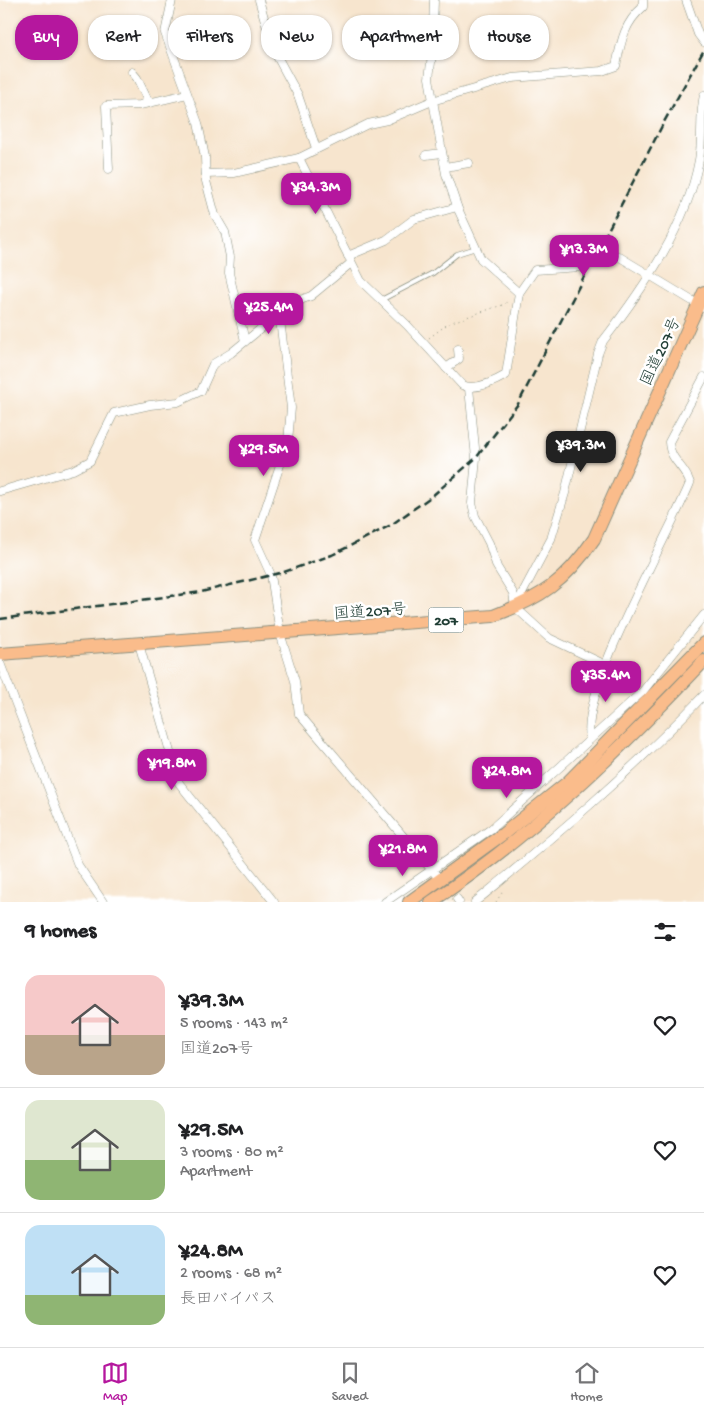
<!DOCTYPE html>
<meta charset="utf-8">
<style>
body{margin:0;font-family:"Gochi Hand","Klee One",sans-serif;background:#f2f2f2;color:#202124;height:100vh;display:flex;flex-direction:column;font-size:19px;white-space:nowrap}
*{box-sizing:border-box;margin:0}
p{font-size:16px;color:#757577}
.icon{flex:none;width:28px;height:28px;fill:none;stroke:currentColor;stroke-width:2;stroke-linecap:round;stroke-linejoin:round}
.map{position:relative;height:902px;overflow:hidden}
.side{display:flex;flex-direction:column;background:#fff;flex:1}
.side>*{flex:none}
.top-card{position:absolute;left:15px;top:15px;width:675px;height:45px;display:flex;gap:10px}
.price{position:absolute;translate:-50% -42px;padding:0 11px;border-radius:10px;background:#b5179e;color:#fff;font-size:16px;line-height:32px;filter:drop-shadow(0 1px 2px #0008)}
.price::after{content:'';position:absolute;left:50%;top:30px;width:15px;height:11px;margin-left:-8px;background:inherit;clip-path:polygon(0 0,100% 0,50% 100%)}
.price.selected{background:#222;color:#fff}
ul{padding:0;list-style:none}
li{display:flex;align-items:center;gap:15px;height:125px;padding:0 25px}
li+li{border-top:1px solid #e0e0e0}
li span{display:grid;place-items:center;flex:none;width:140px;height:100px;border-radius:15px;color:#555}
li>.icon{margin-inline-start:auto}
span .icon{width:60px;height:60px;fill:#fffc;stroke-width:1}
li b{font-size:21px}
h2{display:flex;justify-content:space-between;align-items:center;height:60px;padding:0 25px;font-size:21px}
.chip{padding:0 18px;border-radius:20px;background:#fff;box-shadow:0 1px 4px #0004;font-size:18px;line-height:45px}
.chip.selected{background:#b5179e;color:#fff}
.tab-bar{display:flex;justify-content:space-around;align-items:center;height:70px;border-top:1px solid #e0e0e0;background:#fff;font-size:14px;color:#757577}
.tab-bar a{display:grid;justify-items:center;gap:2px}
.tab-bar .selected{color:#b5179e}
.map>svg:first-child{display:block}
</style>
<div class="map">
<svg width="704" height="902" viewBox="0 0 704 902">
<rect width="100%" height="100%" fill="#fff"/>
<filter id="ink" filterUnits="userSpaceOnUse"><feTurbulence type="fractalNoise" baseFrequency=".02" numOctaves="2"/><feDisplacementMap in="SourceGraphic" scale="10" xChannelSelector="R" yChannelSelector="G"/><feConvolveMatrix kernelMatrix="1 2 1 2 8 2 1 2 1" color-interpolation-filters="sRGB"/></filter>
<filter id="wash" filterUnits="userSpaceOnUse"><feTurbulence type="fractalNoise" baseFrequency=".0096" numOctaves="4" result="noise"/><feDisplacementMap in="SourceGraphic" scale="20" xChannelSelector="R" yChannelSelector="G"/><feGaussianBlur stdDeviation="1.12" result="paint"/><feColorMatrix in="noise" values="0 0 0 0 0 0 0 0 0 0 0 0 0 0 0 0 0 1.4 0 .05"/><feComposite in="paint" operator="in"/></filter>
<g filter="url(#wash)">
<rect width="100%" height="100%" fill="#f7e5ce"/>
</g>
<g filter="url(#ink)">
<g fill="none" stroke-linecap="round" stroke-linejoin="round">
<defs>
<path id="service" d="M381,300l52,-27 24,-19 19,-6"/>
<g id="minor">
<path d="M172,0l-7,33 33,90 7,34 1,24 9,34 10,17 5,25 -1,16 16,68"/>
<path d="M259,0l14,49 25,46 18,53"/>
<path d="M434,0l-2,55 -3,23 17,96 12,35 23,50 38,34"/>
<path d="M686,0l12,34 6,8"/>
<path d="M132,72l5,6 12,25"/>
<path d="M426,155l16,-2"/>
<path d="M299,158l62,123 46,44 55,60c14,6 32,-3 44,-10l13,-82 16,-23 45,-3c10,-12 22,-15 38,-11l86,52"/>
<path d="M445,167l24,-4"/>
<path d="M109,169l-3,-63 34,-1 47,-11"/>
<path d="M206,174l28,-1 65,-15 69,-34 19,-4 45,-19 80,-23 90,-7 14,-5c5,-24 8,-43 27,-59v-7"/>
<path d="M571,248l2,18"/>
<path d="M348,256l38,-16 28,-21 43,-12"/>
<path d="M279,312l12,96 -3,33 -33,99 16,35 9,58 15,48 4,33 138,162"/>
<path d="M446,368l13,-9 -1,-10"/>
<path d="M469,388l7,70 -4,45 3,13 14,27 8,24 16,26 2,14 34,31 57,27"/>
<path d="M0,491l73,-21 17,-9 24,-48 36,-8 28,-3 23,-11 12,-27 18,-11 61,-50 19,-7 40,-33"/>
<path d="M515,607l36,-68 14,-46 33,-139 5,-13c40,-52 84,-115 96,-181 4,-22 0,-44 5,-65"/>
<path d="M139,644l40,139 95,119"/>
<path d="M0,663l78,202 25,37"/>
<path d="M590,739c-10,-51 78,-201 100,-256 -6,-18 -20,-22 -21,-41l35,-65"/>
<path d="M457,899l2,3"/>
<path d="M385,902l106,-73 70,-63 82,-75 61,-76"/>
<path d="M475,902c80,-65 158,-132 229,-207"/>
</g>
<g id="trunk">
<path d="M0,654l493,-38c48,-18 72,-34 101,-77l110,-247"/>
<path d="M409,902l94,-68 65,-52 136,-139"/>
<path d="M431,902c102,-67 190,-153 273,-241"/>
</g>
</defs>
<use href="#service" stroke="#8b9181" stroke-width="5.5"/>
<use href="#minor" stroke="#8b9181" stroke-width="9"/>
<use href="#trunk" stroke="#8b9181" stroke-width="14"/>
<g stroke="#8b9181" stroke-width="1" stroke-dasharray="1 4" stroke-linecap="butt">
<path d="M429,338l20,-15 53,-18 7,-4"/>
<path d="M496,902l7,-11"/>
</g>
<use href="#service" stroke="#fff" stroke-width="4"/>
<use href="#minor" stroke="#fff" stroke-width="8"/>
<use href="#trunk" stroke="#fabc8b" stroke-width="12"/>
<path stroke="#1f3d34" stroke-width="2.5" stroke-dasharray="8 4" stroke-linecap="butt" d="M0,619l201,-27 83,-20 48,-17 59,-30 41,-29 44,-38 42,-54 146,-282 40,-72"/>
</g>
</g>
<g text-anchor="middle" stroke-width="5" stroke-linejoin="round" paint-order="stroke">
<rect fill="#fff" stroke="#627771" stroke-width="1" x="428.5" y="607.5" width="35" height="25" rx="4"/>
<g font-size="15" font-weight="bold" fill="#1f3d34">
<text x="446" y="625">207</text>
</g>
<g font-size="16" fill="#1f3d34" stroke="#fff">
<text transform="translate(659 351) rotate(-65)" y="6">国道207号</text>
<text transform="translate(370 610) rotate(-4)" y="6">国道207号</text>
</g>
</g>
</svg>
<b class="price" style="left:316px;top:215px">¥34.3M</b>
<b class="price" style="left:584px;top:277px">¥13.3M</b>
<b class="price" style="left:269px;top:335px">¥25.4M</b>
<b class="price selected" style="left:581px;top:473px">¥39.3M</b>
<b class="price" style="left:264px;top:477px">¥29.5M</b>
<b class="price" style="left:606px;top:703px">¥35.4M</b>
<b class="price" style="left:172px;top:791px">¥19.8M</b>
<b class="price" style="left:507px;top:799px">¥24.8M</b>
<b class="price" style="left:403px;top:877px">¥21.8M</b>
<div class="top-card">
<a class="chip selected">Buy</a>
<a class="chip">Rent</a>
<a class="chip">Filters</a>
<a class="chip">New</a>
<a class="chip">Apartment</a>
<a class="chip">House</a>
</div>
</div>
<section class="side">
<h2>9 homes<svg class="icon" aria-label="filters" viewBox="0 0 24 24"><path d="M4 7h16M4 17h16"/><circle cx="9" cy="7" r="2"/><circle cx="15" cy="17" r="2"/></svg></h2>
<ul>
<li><span style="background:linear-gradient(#f6c9c9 60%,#b9a48a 0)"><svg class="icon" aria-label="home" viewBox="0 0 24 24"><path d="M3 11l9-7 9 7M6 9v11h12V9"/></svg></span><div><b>¥39.3M</b><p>5 rooms · 143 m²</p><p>国道207号</p></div><svg class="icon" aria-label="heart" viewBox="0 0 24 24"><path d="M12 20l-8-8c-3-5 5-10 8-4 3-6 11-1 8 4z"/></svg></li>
<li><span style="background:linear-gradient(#dfe7d0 60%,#8fb573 0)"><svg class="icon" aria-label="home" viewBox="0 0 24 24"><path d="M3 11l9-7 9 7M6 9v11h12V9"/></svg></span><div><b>¥29.5M</b><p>3 rooms · 80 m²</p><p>Apartment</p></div><svg class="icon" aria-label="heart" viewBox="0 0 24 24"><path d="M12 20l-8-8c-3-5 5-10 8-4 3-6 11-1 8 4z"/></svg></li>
<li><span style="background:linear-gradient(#bfe0f5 70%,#8fb573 0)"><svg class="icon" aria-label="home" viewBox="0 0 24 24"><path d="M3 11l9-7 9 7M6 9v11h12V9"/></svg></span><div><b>¥24.8M</b><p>2 rooms · 68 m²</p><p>長田バイパス</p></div><svg class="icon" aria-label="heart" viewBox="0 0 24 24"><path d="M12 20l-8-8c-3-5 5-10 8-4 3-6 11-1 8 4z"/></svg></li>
</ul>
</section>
<nav class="tab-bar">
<a class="selected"><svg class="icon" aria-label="map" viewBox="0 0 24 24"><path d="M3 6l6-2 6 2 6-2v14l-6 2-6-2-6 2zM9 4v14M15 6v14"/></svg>Map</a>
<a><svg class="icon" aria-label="saved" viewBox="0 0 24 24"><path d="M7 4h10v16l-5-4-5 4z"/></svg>Saved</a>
<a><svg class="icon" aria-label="home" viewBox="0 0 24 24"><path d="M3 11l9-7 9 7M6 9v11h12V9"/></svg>Home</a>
</nav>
